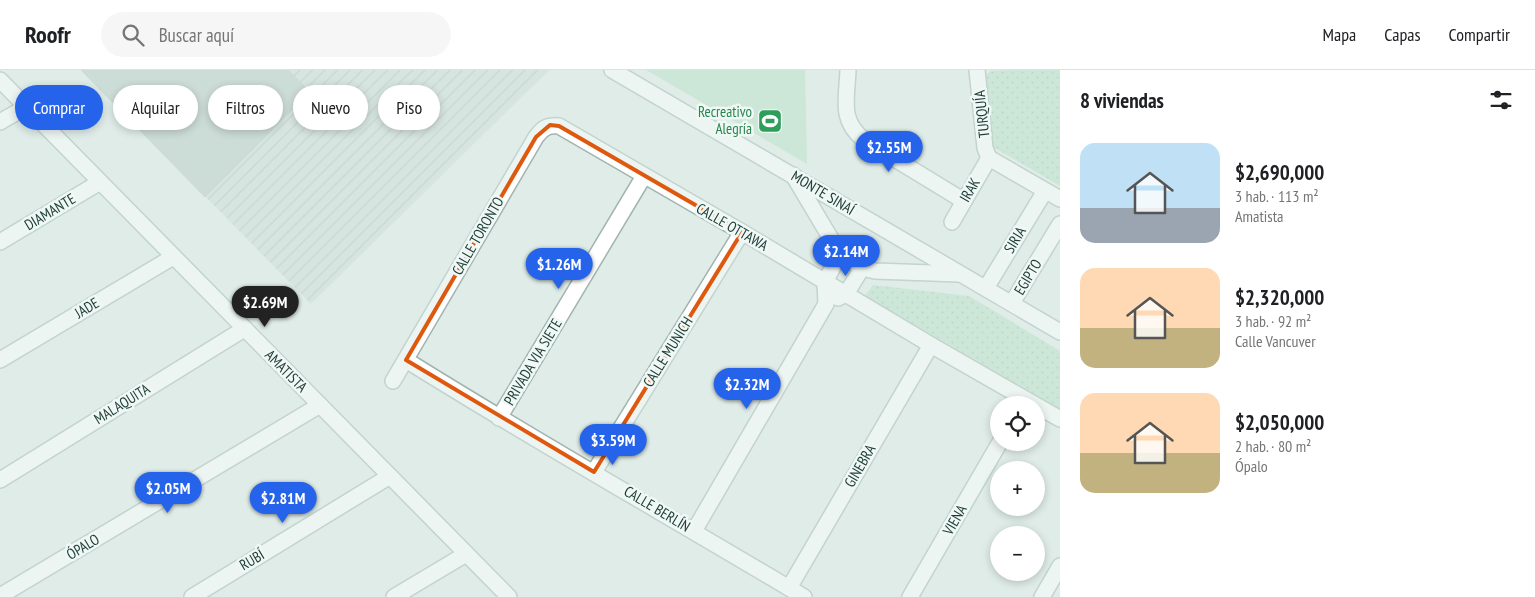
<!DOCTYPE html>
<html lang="es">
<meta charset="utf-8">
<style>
body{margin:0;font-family:"PT Sans Narrow",sans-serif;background:#f6f6f6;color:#202124;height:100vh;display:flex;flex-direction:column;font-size:19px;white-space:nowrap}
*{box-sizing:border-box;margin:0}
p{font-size:16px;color:#757577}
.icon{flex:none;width:28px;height:28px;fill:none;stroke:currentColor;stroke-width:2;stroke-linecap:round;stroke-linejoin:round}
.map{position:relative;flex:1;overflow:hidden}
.details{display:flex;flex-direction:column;background:#fff;width:475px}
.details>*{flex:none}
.top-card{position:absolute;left:15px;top:15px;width:475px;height:45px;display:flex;gap:10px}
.controls{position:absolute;left:990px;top:326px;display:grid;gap:10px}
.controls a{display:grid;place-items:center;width:55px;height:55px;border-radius:50%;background:#fff;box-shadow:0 2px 8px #0003;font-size:25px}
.price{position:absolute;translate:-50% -42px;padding:0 11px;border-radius:18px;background:#2563eb;color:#fff;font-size:16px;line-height:32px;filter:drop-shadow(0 1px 2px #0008)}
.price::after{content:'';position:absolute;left:50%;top:30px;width:15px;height:11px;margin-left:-8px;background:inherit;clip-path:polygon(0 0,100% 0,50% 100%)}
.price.current{background:#222;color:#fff}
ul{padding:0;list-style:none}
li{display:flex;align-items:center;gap:15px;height:125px;padding:0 20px}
li span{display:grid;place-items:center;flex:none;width:140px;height:100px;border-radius:15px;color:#555}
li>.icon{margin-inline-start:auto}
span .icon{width:60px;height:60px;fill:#fffc;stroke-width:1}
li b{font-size:21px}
h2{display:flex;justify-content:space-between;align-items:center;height:60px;padding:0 20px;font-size:21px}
.tag{padding:0 18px;border-radius:22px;background:#fff;box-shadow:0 2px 8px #0003;font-size:18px;line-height:45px}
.tag.current{background:#2563eb;color:#fff}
header{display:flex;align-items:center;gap:30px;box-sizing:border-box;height:70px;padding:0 25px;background:#fff;border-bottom:1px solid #e0e0e0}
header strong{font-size:24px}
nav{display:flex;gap:28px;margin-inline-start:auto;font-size:18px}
.search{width:350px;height:45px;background:#f6f6f6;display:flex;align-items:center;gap:12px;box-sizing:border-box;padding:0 18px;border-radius:28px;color:#757577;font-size:19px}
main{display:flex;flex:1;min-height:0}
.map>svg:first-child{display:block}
</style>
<header>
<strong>Roofr</strong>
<div class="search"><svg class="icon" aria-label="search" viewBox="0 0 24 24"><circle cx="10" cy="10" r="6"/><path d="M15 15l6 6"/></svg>Buscar aquí</div>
<nav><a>Mapa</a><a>Capas</a><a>Compartir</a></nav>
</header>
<main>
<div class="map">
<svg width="1060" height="527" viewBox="0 0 1060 527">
<defs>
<pattern id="industrial-furrows" width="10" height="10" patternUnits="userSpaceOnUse" patternTransform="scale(1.25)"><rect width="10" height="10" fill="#cedcd7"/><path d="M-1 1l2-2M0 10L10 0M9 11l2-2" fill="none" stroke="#b0beb9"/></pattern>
<pattern id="park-dots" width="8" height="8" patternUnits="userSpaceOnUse" patternTransform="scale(1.25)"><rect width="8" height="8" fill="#b6dfc5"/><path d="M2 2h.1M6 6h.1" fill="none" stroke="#9cc0aa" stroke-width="1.8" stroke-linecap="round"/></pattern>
</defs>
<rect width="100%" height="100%" fill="#dfece8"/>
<path fill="url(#industrial-furrows)" d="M81,0h468l-238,234z"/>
<path fill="#b6dfc5" d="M646,0h159l2,94 -147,-86z"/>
<g fill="url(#park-dots)">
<path d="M1012,0h48v116l-70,-41 -7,-66 7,-8z"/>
<path d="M873,215l96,11 91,55v58l-195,-113z"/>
</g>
<path fill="#b5c7c1" stroke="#b1c6bf" d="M81,0h207l22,22 -105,105z"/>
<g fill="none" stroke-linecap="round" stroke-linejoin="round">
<defs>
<g id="minor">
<path d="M848,0c-1,29 -9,50 16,70l100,61"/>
<path d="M977,0l8,78 4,10"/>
<path d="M0,10l509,517"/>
<path d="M0,52l26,-15"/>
<path d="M989,88l71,41"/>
<path d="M793,105l47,79 22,14 13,3 85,3"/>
<path d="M952,152l37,-64"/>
<path d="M0,172l100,-60"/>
<path d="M986,218l59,-97"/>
<path d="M838,228l8,-4 16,-26"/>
<path d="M1012,233l48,-79"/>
<path d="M0,290l173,-103"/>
<path d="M406,290c131,82 266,158 398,237"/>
<path d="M393,311l143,-244c7,-9 11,-12 23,-11l183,106 189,113 129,74"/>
<path d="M499,348l145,-242"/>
<path d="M594,402l148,-240"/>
<path d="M0,410l244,-151"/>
<path d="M694,461l132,-227 -1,-22 15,-28"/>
<path d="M789,518l142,-243"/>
<path d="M0,526l320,-191"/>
<path d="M192,527l198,-121"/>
<path d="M394,527l72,-43"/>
<path d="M910,527l90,-155"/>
<path d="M1042,527l18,-31"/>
</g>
<path id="tertiary" d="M612,0l448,262"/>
</defs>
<use href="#minor" stroke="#a2b4b0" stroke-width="18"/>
<use href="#tertiary" stroke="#a2b4b0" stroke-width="18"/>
<use href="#minor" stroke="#fff" stroke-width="15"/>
<use href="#tertiary" stroke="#fff" stroke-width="15"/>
</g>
<path d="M0 0H1060V527H0ZM550,55l9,1 183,106 -148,240 -188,-112 130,-223z" fill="#dfece8" fill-opacity=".55" fill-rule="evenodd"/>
<path fill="none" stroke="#de580e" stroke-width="4" stroke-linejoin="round" d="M550,55l9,1 183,106 -148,240 -188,-112 130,-223z"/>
<defs>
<symbol id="stadium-square" viewBox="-11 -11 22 22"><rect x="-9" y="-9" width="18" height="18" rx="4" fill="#2e9e5b" stroke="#f0f8f5"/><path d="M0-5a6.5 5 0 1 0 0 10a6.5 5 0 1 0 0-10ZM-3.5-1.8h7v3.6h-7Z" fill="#fff"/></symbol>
</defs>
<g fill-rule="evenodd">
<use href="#stadium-square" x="756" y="37" width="28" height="28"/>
</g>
<g text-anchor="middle" stroke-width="5" stroke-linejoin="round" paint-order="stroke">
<g font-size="15" fill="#27864d" stroke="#f0f8f5" text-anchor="end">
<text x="752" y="47">Recreativo<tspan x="752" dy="17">Alegría</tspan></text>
</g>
<g font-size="15" fill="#1f3d38" stroke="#f0f8f5">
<text transform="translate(982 44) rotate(-96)" y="5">TURQUÍA</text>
<text transform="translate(970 120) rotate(-60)" y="5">IRAK</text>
<text transform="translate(823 123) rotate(31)" y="5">MONTE SINAÍ</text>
<text transform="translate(50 142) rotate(-31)" y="5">DIAMANTE</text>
<text transform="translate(732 157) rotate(30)" y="5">CALLE OTTAWA</text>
<text transform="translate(478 166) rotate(-60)" y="5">CALLE TORONTO</text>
<text transform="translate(1015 170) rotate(-59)" y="5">SIRIA</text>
<text transform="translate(1028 207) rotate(-59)" y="5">EGIPTO</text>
<text transform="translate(87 238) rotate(-31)" y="5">JADE</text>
<text transform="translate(668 282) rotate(-58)" y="5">CALLE MUNICH</text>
<text transform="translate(533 292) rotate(-59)" y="5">PRIVADA VIA SIETE</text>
<text transform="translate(286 301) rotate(45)" y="5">AMATISTA</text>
<text transform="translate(122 334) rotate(-32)" y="5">MALAQUITA</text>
<text transform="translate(860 396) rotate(-60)" y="5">GINEBRA</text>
<text transform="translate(657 439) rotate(31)" y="5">CALLE BERLÍN</text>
<text transform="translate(955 450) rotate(-60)" y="5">VIENA</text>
<text transform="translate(83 477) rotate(-31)" y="5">ÓPALO</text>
<text transform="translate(252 490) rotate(-31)" y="5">RUBÍ</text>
</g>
</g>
</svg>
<div class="controls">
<a><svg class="icon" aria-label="locate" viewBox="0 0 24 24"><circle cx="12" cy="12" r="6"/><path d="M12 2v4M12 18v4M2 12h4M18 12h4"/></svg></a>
<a>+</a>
<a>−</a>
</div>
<b class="price" style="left:889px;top:103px">$2.55M</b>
<b class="price" style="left:846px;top:207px">$2.14M</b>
<b class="price" style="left:559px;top:220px">$1.26M</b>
<b class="price current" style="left:265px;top:258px">$2.69M</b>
<b class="price" style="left:747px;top:340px">$2.32M</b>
<b class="price" style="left:613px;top:396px">$3.59M</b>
<b class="price" style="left:168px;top:444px">$2.05M</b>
<b class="price" style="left:283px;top:454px">$2.81M</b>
<div class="top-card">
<a class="tag current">Comprar</a>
<a class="tag">Alquilar</a>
<a class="tag">Filtros</a>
<a class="tag">Nuevo</a>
<a class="tag">Piso</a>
</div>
</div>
<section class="details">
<h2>8 viviendas<svg class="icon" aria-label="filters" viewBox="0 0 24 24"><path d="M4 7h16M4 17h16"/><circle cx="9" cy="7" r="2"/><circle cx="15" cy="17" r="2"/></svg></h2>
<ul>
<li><span style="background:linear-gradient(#bfe0f5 65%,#9aa5b1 0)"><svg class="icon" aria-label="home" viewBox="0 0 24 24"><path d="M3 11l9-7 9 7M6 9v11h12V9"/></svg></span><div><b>$2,690,000</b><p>3 hab. · 113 m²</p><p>Amatista</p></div></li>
<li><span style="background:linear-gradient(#ffd9b3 60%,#c2b280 0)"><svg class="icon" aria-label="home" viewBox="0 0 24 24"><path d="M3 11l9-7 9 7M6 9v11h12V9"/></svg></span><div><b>$2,320,000</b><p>3 hab. · 92 m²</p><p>Calle Vancuver</p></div></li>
<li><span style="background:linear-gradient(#ffd9b3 60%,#c2b280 0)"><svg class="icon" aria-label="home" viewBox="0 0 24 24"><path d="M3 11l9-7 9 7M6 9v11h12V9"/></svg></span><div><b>$2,050,000</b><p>2 hab. · 80 m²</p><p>Ópalo</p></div></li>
</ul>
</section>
</main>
